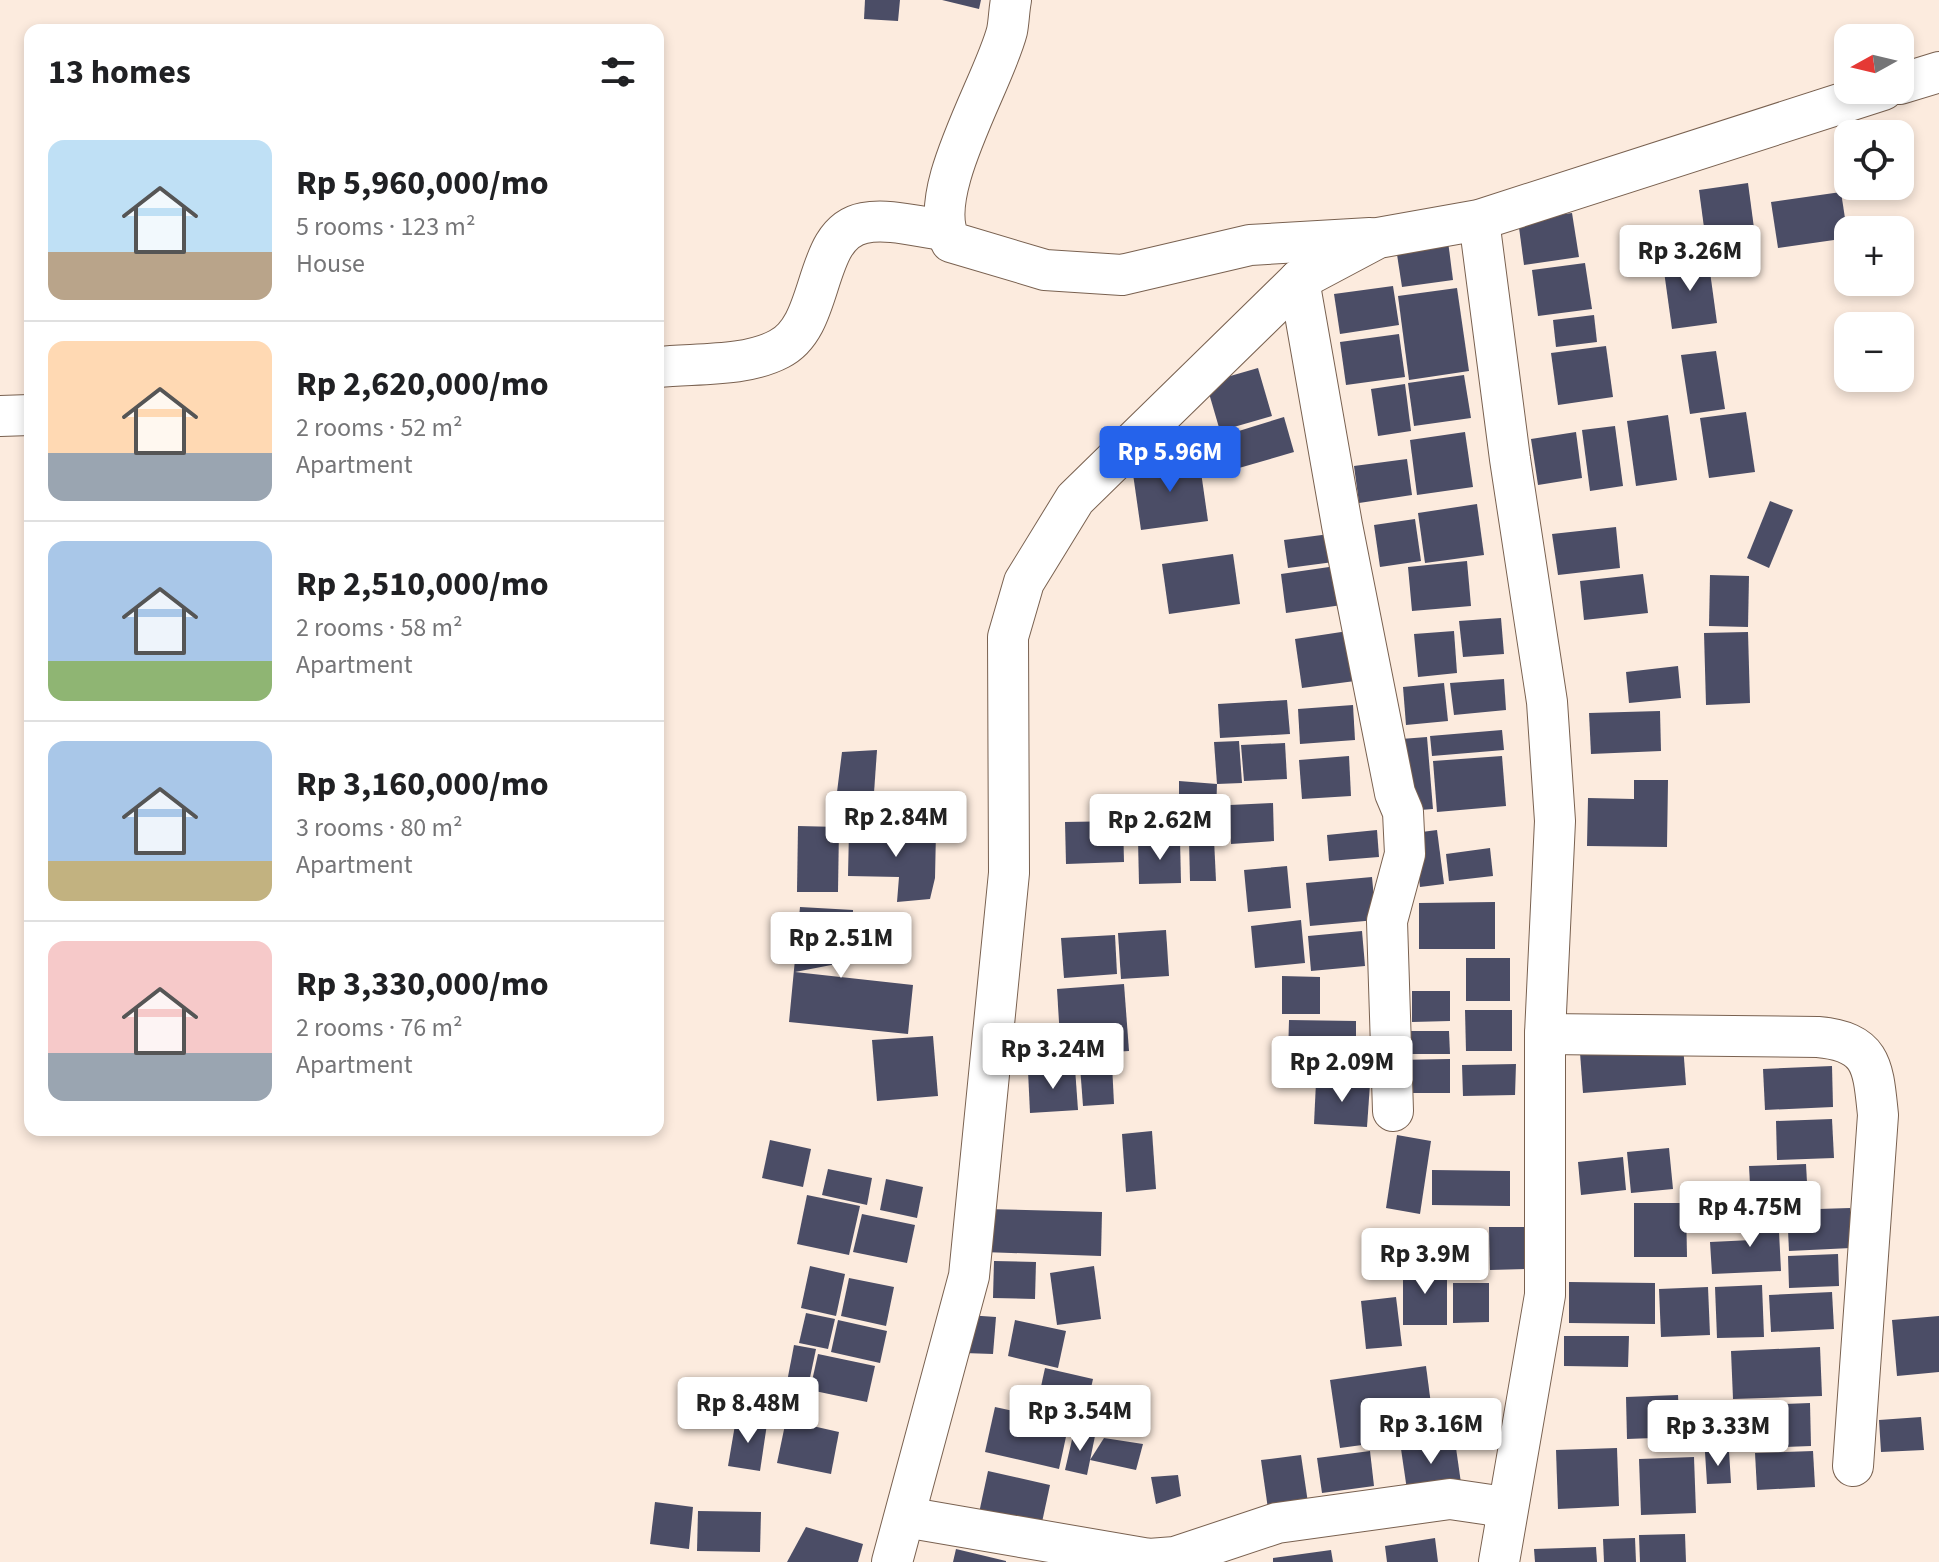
<!DOCTYPE html>
<meta charset="utf-8">
<style>
body{margin:0;font-family:"Source Sans 3",sans-serif;background:#f6f6f6;color:#202124;height:100vh;display:flex;flex-direction:column;font-size:30px;white-space:nowrap}
*{box-sizing:border-box;margin:0}
p{font-size:26px;color:#757577}
.icon{flex:none;width:44px;height:44px;fill:none;stroke:currentColor;stroke-width:2;stroke-linecap:round;stroke-linejoin:round}
.map{position:relative;flex:1;overflow:hidden}
.sheet{position:absolute;left:24px;top:24px;width:640px;height:1112px;display:flex;flex-direction:column;background:#fff;border-radius:16px;box-shadow:0 4px 12px #0003}
.sheet>*{flex:none}
.needle{width:52px;rotate:262deg}
.tools{position:absolute;left:1834px;top:24px;display:grid;gap:16px}
.tools a{display:grid;place-items:center;width:80px;height:80px;border-radius:16px;background:#fff;box-shadow:0 4px 12px #0003;font-size:40px}
.price{position:absolute;translate:-50% -68px;padding:0 18px;border-radius:8px;background:#fff;color:#222;font-size:26px;line-height:52px;filter:drop-shadow(0 2px 4px #0008)}
.price::after{content:'';position:absolute;left:50%;top:48px;width:24px;height:18px;margin-left:-12px;background:inherit;clip-path:polygon(0 0,100% 0,50% 100%)}
.price.selected{background:#2563eb;color:#fff}
ul{padding:0;list-style:none}
li{display:flex;align-items:center;gap:24px;height:200px;padding:0 24px}
li+li{border-top:2px solid #e0e0e0}
li span{display:grid;place-items:center;flex:none;width:224px;height:160px;border-radius:16px;color:#555}
li>.icon{margin-inline-start:auto}
span .icon{width:96px;height:96px;fill:#fffc;stroke-width:1}
li b{font-size:34px}
h2{display:flex;justify-content:space-between;align-items:center;height:96px;padding:0 24px;font-size:34px}
.map>svg:first-child{display:block}
</style>
<div class="map">
<svg width="1939" height="1562" viewBox="0 0 1939 1562">
<rect width="100%" height="100%" fill="#fcebde"/>
<g fill="#4b4d66">
<path d="M865,0h35l-2,21 -34,-2z"/>
<path d="M942,0h39l-2,9z"/>
<path d="M1748,183l8,60 -49,7 -8,-60z"/>
<path d="M1841,192l7,46 -70,10 -7,-46z"/>
<path d="M1572,213l7,44 -55,8 -6,-45z"/>
<path d="M1448,241l5,39 -51,7 -6,-39z"/>
<path d="M1708,257l9,66 -45,6 -9,-65z"/>
<path d="M1585,263l7,46 -54,7 -6,-46z"/>
<path d="M1393,286l6,39 -59,9 -6,-40z"/>
<path d="M1457,288l12,83 -60,9 -11,-84z"/>
<path d="M1594,315l3,27 -41,5 -3,-27z"/>
<path d="M1399,334l6,43 -59,8 -6,-43z"/>
<path d="M1606,346l7,51 -55,8 -7,-52z"/>
<path d="M1716,351l9,58 -35,5 -9,-59z"/>
<path d="M1258,368l14,48 -52,15 -14,-48z"/>
<path d="M1464,375l7,43 -57,8 -6,-43z"/>
<path d="M1405,384l6,47 -33,5 -7,-47z"/>
<path d="M1746,412l9,60 -46,6 -9,-60z"/>
<path d="M1668,415l9,65 -41,6 -9,-65z"/>
<path d="M1284,417l10,35 -55,16 -10,-34z"/>
<path d="M1615,426l8,60 -33,5 -8,-61z"/>
<path d="M1465,432l8,55 -56,8 -7,-55z"/>
<path d="M1576,432l6,46 -44,7 -7,-46z"/>
<path d="M1199,458l9,63 -67,9 -9,-63z"/>
<path d="M1407,459l5,36 -53,8 -5,-37z"/>
<path d="M1770,501l23,9 -24,58 -22,-10z"/>
<path d="M1477,504l7,51 -59,8 -7,-50z"/>
<path d="M1415,519l6,42 -41,6 -6,-42z"/>
<path d="M1616,527l4,41 -62,7 -6,-41z"/>
<path d="M1337,533l4,28 -53,7 -4,-28z"/>
<path d="M1233,554l7,50 -71,10 -7,-50z"/>
<path d="M1467,561l4,45 -59,5 -4,-44z"/>
<path d="M1336,566l6,39 -56,8 -5,-39z"/>
<path d="M1643,574l5,39 -64,7 -4,-39z"/>
<path d="M1710,575l39,1 -1,51 -39,-1z"/>
<path d="M1501,618l3,36 -41,3 -4,-36z"/>
<path d="M1348,631l7,50 -53,7 -7,-49z"/>
<path d="M1454,631l3,42 -39,4 -4,-43z"/>
<path d="M1748,632l2,71 -44,2 -2,-72z"/>
<path d="M1678,666l3,32 -52,5 -3,-31z"/>
<path d="M1504,679l2,31 -52,5 -4,-32z"/>
<path d="M1444,683l4,38 -42,4 -3,-38z"/>
<path d="M1287,700l3,34 -70,4 -2,-34z"/>
<path d="M1353,705l2,35 -55,4 -2,-35z"/>
<path d="M1660,711l1,40 -70,3 -2,-41z"/>
<path d="M1502,730l2,20 -72,6 -2,-20z"/>
<path d="M1427,737l6,72 -26,2 -6,-72z"/>
<path d="M1239,741l3,42 -25,1 -3,-42z"/>
<path d="M1285,743l2,36 -43,2 -3,-36z"/>
<path d="M877,750l-3,43 -37,-1 5,-40z"/>
<path d="M1349,756l2,40 -49,3 -3,-39z"/>
<path d="M1502,756l4,50 -69,6 -4,-51z"/>
<path d="M1634,780h34l-1,67 -80,-1 1,-48 46,1z"/>
<path d="M1179,781l38,3 -1,30 -37,4z"/>
<path d="M1273,803l1,38 -43,3 -1,-39z"/>
<path d="M1123,821l1,41 -58,2 -1,-42z"/>
<path d="M798,826l41,1 -1,65h-41z"/>
<path d="M849,830l87,1 -1,47 -5,21 -33,3 2,-25 -51,-1z"/>
<path d="M1377,830l2,27 -50,4 -2,-26z"/>
<path d="M1437,830l7,54 -24,3 -6,-54z"/>
<path d="M1180,839l1,44 -42,1 -1,-44z"/>
<path d="M1214,839l2,42h-26l-1,-41z"/>
<path d="M1490,848l3,28 -44,5 -3,-27z"/>
<path d="M1287,866l4,42 -43,4 -4,-42z"/>
<path d="M1372,877l4,43 -66,6 -4,-43z"/>
<path d="M1495,902v47h-76v-46z"/>
<path d="M800,907l53,3 -1,51 -57,11 118,13 -5,49 -119,-12z"/>
<path d="M1301,920l4,43 -50,5 -4,-42z"/>
<path d="M1166,930l3,46 -48,3 -3,-46z"/>
<path d="M1362,931l3,35 -54,5 -3,-35z"/>
<path d="M1115,935l2,39 -53,4 -3,-40z"/>
<rect x="1466" y="958" width="44" height="43"/>
<path d="M1282,976l38,1v37h-38z"/>
<path d="M1124,984l5,67 -68,4 -4,-66z"/>
<path d="M1412,991h38v30l-38,1z"/>
<path d="M1465,1010h47v41h-46z"/>
<path d="M1289,1020l67,1v35l-68,-1z"/>
<path d="M1411,1031h38l1,23h-39z"/>
<path d="M933,1036l5,60 -61,5 -5,-61z"/>
<path d="M1683,1045l3,40 -103,8 -3,-40z"/>
<path d="M1450,1059v34h-55v-33z"/>
<path d="M1112,1064l2,40 -31,2 -3,-40z"/>
<path d="M1516,1064l-1,31 -52,1 -1,-31z"/>
<path d="M1832,1066l1,41 -68,3 -2,-41z"/>
<path d="M1075,1068l3,42 -48,3 -2,-42z"/>
<path d="M1316,1082l54,2 -3,43 -53,-3z"/>
<path d="M1832,1119l2,39 -57,2 -1,-39z"/>
<path d="M1152,1131l4,58 -30,3 -4,-58z"/>
<path d="M1397,1135l34,6 -11,73 -34,-6z"/>
<path d="M770,1140l41,9 -8,38 -41,-9z"/>
<path d="M1669,1148l4,41 -42,4 -4,-41z"/>
<path d="M1623,1157l3,33 -45,5 -3,-33z"/>
<path d="M1806,1164l2,37 -57,2 -2,-37z"/>
<path d="M828,1169l44,9 -5,27 -45,-10z"/>
<path d="M1432,1170l78,1v35l-78,-1z"/>
<path d="M886,1179l37,8 -6,31 -37,-8z"/>
<path d="M807,1195l53,11 -11,49 -52,-11z"/>
<path d="M1634,1203h52l1,54h-53z"/>
<path d="M1850,1208l1,40 -62,3 -2,-41z"/>
<path d="M984,1209l118,3 -1,44 -118,-4z"/>
<path d="M1778,1212l3,59 -69,3 -2,-32 42,-2 -1,-27z"/>
<path d="M862,1214l53,11 -8,38 -54,-11z"/>
<path d="M1489,1227h38v42l-37,1z"/>
<path d="M1838,1254l1,32 -50,2 -1,-32z"/>
<path d="M994,1261l42,1 -1,37 -42,-1z"/>
<path d="M810,1266l35,8 -9,42 -35,-8z"/>
<path d="M1094,1266l7,53 -44,6 -7,-52z"/>
<rect x="1403" y="1268" width="44" height="57"/>
<path d="M849,1278l45,9 -8,39 -45,-10z"/>
<path d="M1569,1282l86,1v41l-86,-1z"/>
<path d="M1453,1283h36v39l-36,1z"/>
<path d="M1762,1285l2,52 -47,1 -2,-51z"/>
<path d="M1708,1287l2,48 -49,2 -2,-48z"/>
<path d="M1832,1292l2,37 -63,3 -2,-37z"/>
<path d="M1396,1297l6,49 -36,3 -5,-48z"/>
<path d="M806,1313l29,6 -7,30 -29,-6z"/>
<path d="M967,1315l29,2 -3,37 -29,-1z"/>
<path d="M1939,1316v56l-42,4 -5,-56z"/>
<path d="M838,1320l49,11 -7,32 -49,-11z"/>
<path d="M1015,1320l51,11 -8,37 -50,-12z"/>
<path d="M1564,1336h65l-1,31 -64,-1z"/>
<path d="M794,1345l22,4 -8,38 -21,-5z"/>
<path d="M1820,1347l2,49 -89,3 -2,-48z"/>
<path d="M818,1354l57,12 -8,36 -57,-12z"/>
<path d="M1426,1366l9,69 -95,13 -10,-68z"/>
<path d="M1045,1368l48,11 -8,36 -48,-10z"/>
<path d="M1678,1395l2,42 -53,2 -1,-42z"/>
<path d="M1810,1403l1,43 -52,2 -2,-43z"/>
<path d="M995,1407l74,16 -10,46 -74,-17z"/>
<path d="M1921,1417l3,33 -43,2 -2,-32z"/>
<path d="M736,1419l31,5 -7,47 -32,-5z"/>
<path d="M786,1420l53,12 -8,42 -54,-11z"/>
<path d="M1074,1431l21,5 -8,39 -22,-5z"/>
<path d="M1104,1438l39,6 -7,26 -46,-10z"/>
<path d="M1455,1441l6,42 -54,7 -6,-41z"/>
<path d="M1617,1448l2,58 -61,3 -2,-59z"/>
<path d="M1370,1451l4,35 -52,7 -5,-35z"/>
<path d="M1729,1451l2,32 -24,1 -2,-32z"/>
<path d="M1813,1451l2,36 -58,3 -2,-37z"/>
<path d="M1301,1455l7,48 -40,6 -7,-49z"/>
<path d="M1694,1457l2,56 -55,2 -2,-56z"/>
<path d="M988,1471l62,14 -9,42 -62,-14z"/>
<path d="M1178,1475l3,21 -25,8 -5,-27z"/>
<path d="M655,1502l38,5 -4,42 -39,-5z"/>
<path d="M698,1511l63,1 -1,40 -63,-1z"/>
<path d="M806,1527l57,17 -5,18h-71z"/>
<path d="M1685,1534l1,28h-46l-1,-27z"/>
<path d="M1435,1538l3,24h-51l-2,-16z"/>
<path d="M1635,1538l1,24h-32l-1,-23z"/>
<path d="M1596,1547l1,15h-62l-1,-13z"/>
<path d="M956,1549l50,12v1h-53z"/>
<path d="M1331,1550l2,12h-60v-4z"/>
</g>
<g fill="none" stroke-linecap="round" stroke-linejoin="round">
<defs>
<g id="minor">
<path d="M1011,0c-2,10 -2,21 -4,31 -13,52 -84,164 -56,211l94,28 77,5 128,-30 120,-7"/>
<path d="M1900,84l39,-12"/>
<path d="M1479,220l31,239 37,243 8,119 -10,213v261l-46,267"/>
<path d="M1299,280l43,245 53,268 8,19 2,42 -18,67 6,190"/>
<path d="M658,367c37,-4 87,0 121,-18 48,-24 32,-116 85,-126 24,-5 55,4 80,7"/>
<path d="M0,416l30,-1"/>
<path d="M1545,1034l273,3c55,5 55,30 60,78l-25,351"/>
<path d="M905,1517l244,42 26,-2 102,-34 173,-24 41,6 14,8"/>
<path d="M892,1562l77,-286 40,-403 -1,-236 16,-55 51,-83 224,-219 79,-42 101,-18 404,-130"/>
</g>
</defs>
<use href="#minor" stroke="#796150" stroke-width="42"/>
<use href="#minor" stroke="#fff" stroke-width="40"/>
</g>
</svg>
<div class="tools">
<a><svg class="needle" viewBox="-14 -14 28 28"><path d="M0-13l5 13h-10z" fill="#e53935"/><path d="M0 13l5-13h-10z" fill="#757577"/></svg></a>
<a><svg class="icon" aria-label="locate" viewBox="0 0 24 24"><circle cx="12" cy="12" r="6"/><path d="M12 2v4M12 18v4M2 12h4M18 12h4"/></svg></a>
<a>+</a>
<a>−</a>
</div>
<b class="price" style="left:1690px;top:293px">Rp 3.26M</b>
<b class="price selected" style="left:1170px;top:494px">Rp 5.96M</b>
<b class="price" style="left:896px;top:859px">Rp 2.84M</b>
<b class="price" style="left:1160px;top:862px">Rp 2.62M</b>
<b class="price" style="left:841px;top:980px">Rp 2.51M</b>
<b class="price" style="left:1053px;top:1091px">Rp 3.24M</b>
<b class="price" style="left:1342px;top:1104px">Rp 2.09M</b>
<b class="price" style="left:1750px;top:1249px">Rp 4.75M</b>
<b class="price" style="left:1425px;top:1296px">Rp 3.9M</b>
<b class="price" style="left:748px;top:1445px">Rp 8.48M</b>
<b class="price" style="left:1080px;top:1453px">Rp 3.54M</b>
<b class="price" style="left:1431px;top:1466px">Rp 3.16M</b>
<b class="price" style="left:1718px;top:1468px">Rp 3.33M</b>
<section class="sheet">
<h2>13 homes<svg class="icon" aria-label="filters" viewBox="0 0 24 24"><path d="M4 7h16M4 17h16"/><circle cx="9" cy="7" r="2"/><circle cx="15" cy="17" r="2"/></svg></h2>
<ul>
<li><span style="background:linear-gradient(#bfe0f5 70%,#b9a48a 0)"><svg class="icon" aria-label="home" viewBox="0 0 24 24"><path d="M3 11l9-7 9 7M6 9v11h12V9"/></svg></span><div><b>Rp 5,960,000/mo</b><p>5 rooms · 123 m²</p><p>House</p></div></li>
<li><span style="background:linear-gradient(#ffd9b3 70%,#9aa5b1 0)"><svg class="icon" aria-label="home" viewBox="0 0 24 24"><path d="M3 11l9-7 9 7M6 9v11h12V9"/></svg></span><div><b>Rp 2,620,000/mo</b><p>2 rooms · 52 m²</p><p>Apartment</p></div></li>
<li><span style="background:linear-gradient(#a9c7e8 75%,#8fb573 0)"><svg class="icon" aria-label="home" viewBox="0 0 24 24"><path d="M3 11l9-7 9 7M6 9v11h12V9"/></svg></span><div><b>Rp 2,510,000/mo</b><p>2 rooms · 58 m²</p><p>Apartment</p></div></li>
<li><span style="background:linear-gradient(#a9c7e8 75%,#c2b280 0)"><svg class="icon" aria-label="home" viewBox="0 0 24 24"><path d="M3 11l9-7 9 7M6 9v11h12V9"/></svg></span><div><b>Rp 3,160,000/mo</b><p>3 rooms · 80 m²</p><p>Apartment</p></div></li>
<li><span style="background:linear-gradient(#f6c9c9 70%,#9aa5b1 0)"><svg class="icon" aria-label="home" viewBox="0 0 24 24"><path d="M3 11l9-7 9 7M6 9v11h12V9"/></svg></span><div><b>Rp 3,330,000/mo</b><p>2 rooms · 76 m²</p><p>Apartment</p></div></li>
</ul>
</section>
</div>
